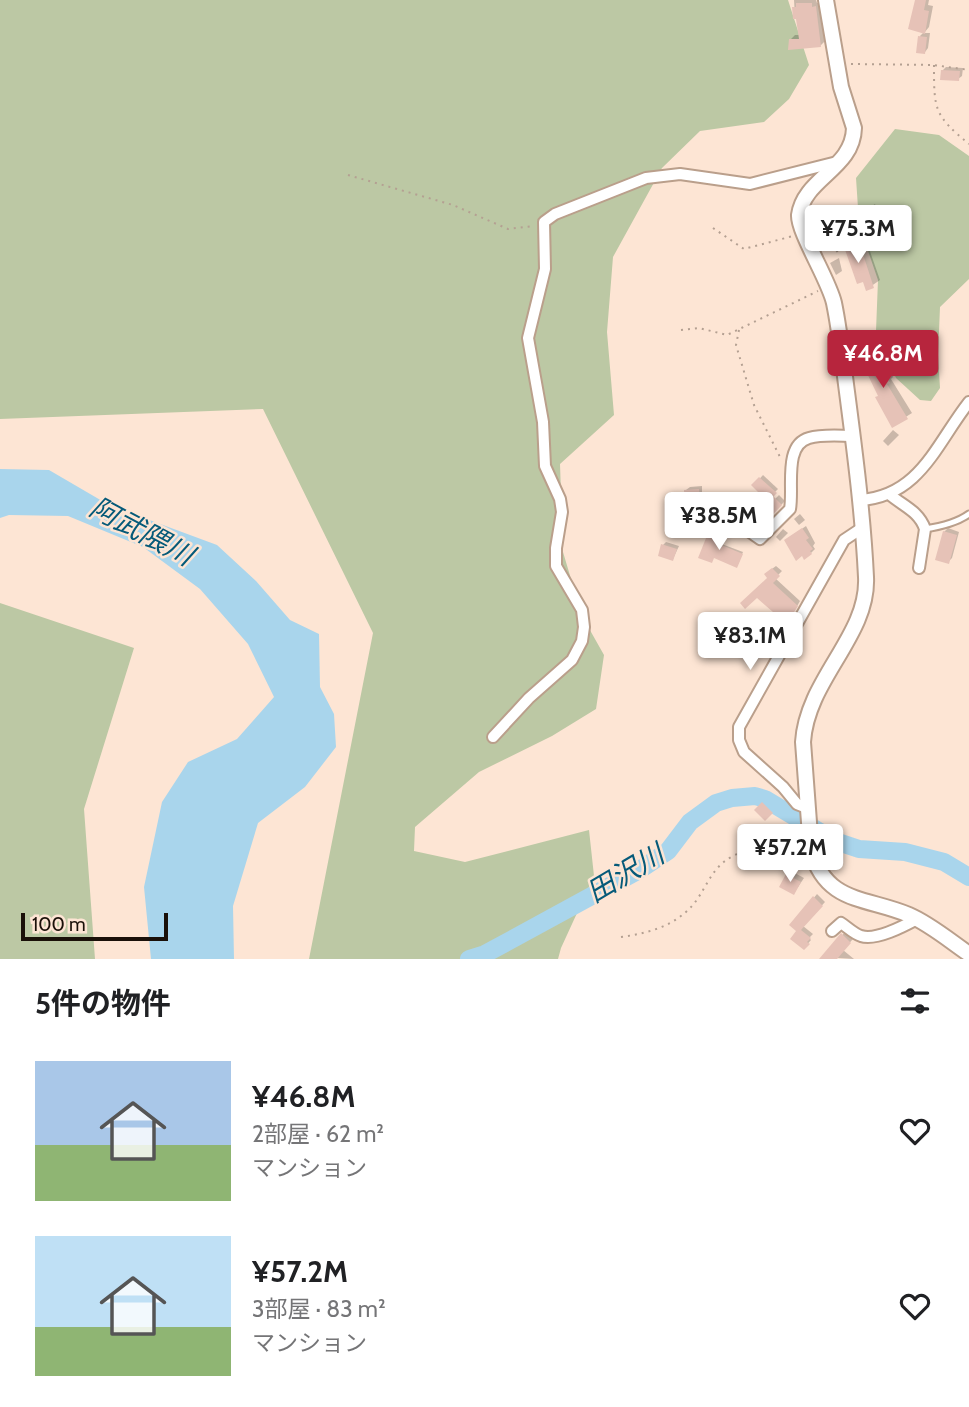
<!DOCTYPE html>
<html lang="ja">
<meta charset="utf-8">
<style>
body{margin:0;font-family:Cabin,"Noto Sans JP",sans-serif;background:#f2f2f2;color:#202124;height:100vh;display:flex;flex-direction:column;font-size:26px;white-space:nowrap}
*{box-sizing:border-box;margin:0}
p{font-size:23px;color:#757577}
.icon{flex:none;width:38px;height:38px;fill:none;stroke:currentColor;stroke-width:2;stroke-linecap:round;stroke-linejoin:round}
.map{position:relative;height:959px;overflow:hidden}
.side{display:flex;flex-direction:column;background:#fff;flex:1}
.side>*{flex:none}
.scale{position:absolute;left:21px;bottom:18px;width:147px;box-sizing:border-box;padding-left:7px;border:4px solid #1a1009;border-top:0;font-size:19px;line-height:24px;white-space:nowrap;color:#1a1009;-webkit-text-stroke:5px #fde5d4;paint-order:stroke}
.price{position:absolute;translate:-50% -60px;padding:0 16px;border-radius:7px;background:#fff;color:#222;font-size:23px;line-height:46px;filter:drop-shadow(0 2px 4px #0008)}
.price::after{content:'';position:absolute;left:50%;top:42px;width:21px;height:16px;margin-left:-10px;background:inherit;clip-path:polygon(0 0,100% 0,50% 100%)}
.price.on{background:#b7253d;color:#fff}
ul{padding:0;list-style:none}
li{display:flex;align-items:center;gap:21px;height:175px;padding:0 35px}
li span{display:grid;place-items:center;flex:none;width:196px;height:140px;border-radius:0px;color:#555}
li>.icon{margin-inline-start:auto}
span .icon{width:84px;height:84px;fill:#fffc;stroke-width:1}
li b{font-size:30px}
h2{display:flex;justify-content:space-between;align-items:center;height:84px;padding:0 35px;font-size:30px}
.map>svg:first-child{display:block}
</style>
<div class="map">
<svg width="969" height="959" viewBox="0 0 969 959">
<rect width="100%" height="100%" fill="#fde5d4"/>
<g fill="#bcc8a4">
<path d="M0,0h788l21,65 -20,34 -25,23 -64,9 -38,37 -49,89 -6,75 7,83 -54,49 3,88 19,64 22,39 -8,54 -44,27 -73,36 -64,55 -1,24 51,11 124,-32 5,46 -33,72 -3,11h-249l64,-326 -110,-224 -263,10z"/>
<path d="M895,129l44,6 30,21v123l-29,28 -2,48 2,33 -9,13 -11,-1 -24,-22 -20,-47 2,-51 -13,-38 -7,-34 -2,-30z"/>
<path d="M0,603l134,45 -50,161 11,150h-95z"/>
</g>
<path fill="#a9d5ec" d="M0,469l49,1 60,35 108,40 39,36 34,39 29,14 1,53 14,27 2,33 -31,40 -47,36 -25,83 1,53h-83l-7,-72 18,-85 26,-40 49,-23 37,-42 -26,-53 -48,-55 -57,-42 -75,-31 -59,-1 -9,3z"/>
<g fill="#0003">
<path d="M794,0h22l1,3h4l4,38 -5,5 -30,-6 5,-5h5l-2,-18h-3z"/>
<path d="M917,0h12l-1,5 5,1 -4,21 -5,6h6l-2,15 -3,4 -5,-16 4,-4z"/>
<path d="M946,67l17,1 -1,8 -4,3 -16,-8z"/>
<path d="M875,204l4,10 -11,8 -5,-10z"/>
<path d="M855,233l3,10 8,-3 14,40 -13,9 -23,-48z"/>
<path d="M839,258l3,13 -6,4 -6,-12z"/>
<path d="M875,344l18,33 -2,2 21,34 -19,12 -30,-73z"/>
<path d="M893,430l6,5 -11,11 -5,-5z"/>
<path d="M763,475l15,14 -10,10 -14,-14z"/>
<path d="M702,486v10l18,-1 1,6 -4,4 -24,4 -1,5 5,6 -1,8 -4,4 -20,-23 3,-4 12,2 -1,-17 4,-3z"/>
<path d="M779,495l6,6 -26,26 -24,-26 4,-3 21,16z"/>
<path d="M800,514l5,6 -6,5 -5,-6z"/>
<path d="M806,526l9,17 -2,3 2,3 -4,4 -21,-16z"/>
<path d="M948,528l11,4 -7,26 -4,4 -4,-30z"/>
<path d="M783,529l5,4 -8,8 -4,-4z"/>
<path d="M711,533l11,4 -3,6 24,9 -5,12 -24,-7z"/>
<path d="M666,542l13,4 -6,13 -10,-14z"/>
<path d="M776,566l6,5 -7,7 25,23 -24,42 -19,-13 8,-9 3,3 7,-12 -6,-41z"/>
<path d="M767,800l8,8 -10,10 -8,-8z"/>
<path d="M791,871l13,7 -10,15 -6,-18z"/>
<path d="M817,894l8,8 -22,24 10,8 -4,4 2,2 -7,8 -5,-17 -7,-6z"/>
<path d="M845,932l8,7 -10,11 11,9 -31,-2z"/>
</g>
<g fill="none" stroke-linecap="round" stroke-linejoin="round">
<path stroke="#a9d5ec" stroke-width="18" d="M469,959l16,-5 156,-85 27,-18 22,-29 26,-19 16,-5 23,-2 10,3 70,42 24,8 46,3 39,10 25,15"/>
</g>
<g fill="#e6c2b7">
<path d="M915,0h11l-2,10 5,1 -4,23 -17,-5z"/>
<path d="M796,3h16v4l4,-1 5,41 -33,3 1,-11h10l-3,-20h-3l-1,-12h4z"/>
<path d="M918,36l9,1 -2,17 -9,-1z"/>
<path d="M941,70l19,1 -1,10 -19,-1z"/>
<path d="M849,238l3,10 8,-3 14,43 -8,3 -3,-9 -6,2 -15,-43z"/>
<path d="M870,347l20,36 -3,1 21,35 -16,9 -17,-31 3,-1 -14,-29 4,-1 -7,-14z"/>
<path d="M759,477l18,16 -9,9 -17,-17z"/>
<path d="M699,489l1,10 18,-1v9h-12l-15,5 -2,6 5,6 -1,10 -26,-3 3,-23 15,2 -1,-20z"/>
<path d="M774,497l8,8 -23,24 -31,-20 6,-9 22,16z"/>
<path d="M802,528l7,10 -3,2 7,9 -3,2 2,3 -8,6 -2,-4 -6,5 -12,-21z"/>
<path d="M943,531l14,4 -8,29 -14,-4z"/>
<path d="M708,533l13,5 -2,6 24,10 -6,14 -23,-10 -2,5 -14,-5z"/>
<path d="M661,544l16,5 -4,12 -15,-5z"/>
<path d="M772,568l8,8 -7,7 25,23 -14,21h1l-9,18 -21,-14 6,-8 4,4 8,-15 -16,-14 -12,11 -5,-6 27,-25 -3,-4z"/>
<path d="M762,802l11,11 -8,8 -11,-11z"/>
<path d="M786,874l15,8 -7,13 -15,-8z"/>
<path d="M813,896l10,10 -22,24 10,8 -4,4 3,2 -6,6 -14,-11 6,-8 -7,-6z"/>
<path d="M841,933l10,10 -14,16h-18z"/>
</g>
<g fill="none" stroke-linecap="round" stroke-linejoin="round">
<defs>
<path id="service" d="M925,529c13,-2 33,-7 44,-15"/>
<g id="minor">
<path d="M889,494c14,12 30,17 36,35l-6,39"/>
<path d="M860,500c60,-4 76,-56 109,-98"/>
<path d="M697,517c29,-10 41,8 63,22l30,-30c4,-20 -7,-64 19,-71 14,-4 31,-2 45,-2"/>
<path d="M493,737l36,-39 43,-38 10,-19 2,-14 -2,-17 -26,-44v-18l6,-36 -2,-13 -15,-33 -2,-44 -15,-84 17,-69 -1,-47 11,-8 91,-36 34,-4 70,10 91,-23"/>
<path d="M807,808l-10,-4 -14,-17 -39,-35 -5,-12v-13l105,-187 18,-12"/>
<path d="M832,931l9,-8c6,4 13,11 20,13 15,5 43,-10 56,-17"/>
</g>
<path id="tertiary" d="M826,0l15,87 13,41c-1,41 -50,50 -55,87 -1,17 30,65 35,88 6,29 9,59 13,89 8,61 16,123 19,185 3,59 -59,102 -63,165l8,107c14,55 56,48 98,66 21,9 41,26 60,39"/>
</defs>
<use href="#service" stroke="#ba9f8b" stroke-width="9"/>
<use href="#minor" stroke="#ba9f8b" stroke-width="14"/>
<use href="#tertiary" stroke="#ba9f8b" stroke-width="18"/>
<g stroke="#b4a092" stroke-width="2" stroke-dasharray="2 5" stroke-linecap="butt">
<path d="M851,64l83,1 35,5"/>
<path d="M934,65c0,45 0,50 35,79"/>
<path d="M348,175l105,30 55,24 26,-3"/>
<path d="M713,228l31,21 49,-13"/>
<path d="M822,243l28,-12"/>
<path d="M825,243l10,5 5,8"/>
<path d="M681,330l18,-2 28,7 91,-44"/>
<path d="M739,330l-3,15 18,60 27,54"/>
<path d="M621,937c29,-4 57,-12 75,-36 12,-17 17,-35 37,-45 13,-7 23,-2 36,1 11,3 22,2 32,0"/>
</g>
<use href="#service" stroke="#fff" stroke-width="5"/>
<use href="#minor" stroke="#fff" stroke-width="10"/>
<use href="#tertiary" stroke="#fff" stroke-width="14"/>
</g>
<g text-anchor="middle" stroke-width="5" stroke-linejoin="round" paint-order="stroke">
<g font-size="28" font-style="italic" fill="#055a79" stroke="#fde5d4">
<text transform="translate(142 531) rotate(28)" y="10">阿武隈川</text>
<text transform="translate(625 873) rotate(-31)" y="10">田沢川</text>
</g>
</g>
</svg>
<div class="scale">100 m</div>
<b class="price" style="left:858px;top:265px">¥75.3M</b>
<b class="price on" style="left:883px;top:390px">¥46.8M</b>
<b class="price" style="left:719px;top:552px">¥38.5M</b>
<b class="price" style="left:750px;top:672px">¥83.1M</b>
<b class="price" style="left:790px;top:884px">¥57.2M</b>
</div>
<section class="side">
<h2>5件の物件<svg class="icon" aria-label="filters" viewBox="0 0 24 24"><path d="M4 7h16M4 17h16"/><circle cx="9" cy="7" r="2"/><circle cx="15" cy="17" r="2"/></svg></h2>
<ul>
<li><span style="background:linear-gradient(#a9c7e8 60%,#8fb573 0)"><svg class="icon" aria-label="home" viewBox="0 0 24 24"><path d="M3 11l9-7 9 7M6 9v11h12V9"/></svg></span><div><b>¥46.8M</b><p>2部屋 · 62 m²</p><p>マンション</p></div><svg class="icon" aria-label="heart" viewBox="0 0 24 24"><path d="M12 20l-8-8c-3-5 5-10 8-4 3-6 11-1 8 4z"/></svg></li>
<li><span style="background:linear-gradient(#bfe0f5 65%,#8fb573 0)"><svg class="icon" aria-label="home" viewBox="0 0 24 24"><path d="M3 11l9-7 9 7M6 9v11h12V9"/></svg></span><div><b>¥57.2M</b><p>3部屋 · 83 m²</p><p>マンション</p></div><svg class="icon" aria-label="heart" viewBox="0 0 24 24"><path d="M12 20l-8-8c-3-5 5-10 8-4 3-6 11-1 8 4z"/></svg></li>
</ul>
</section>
